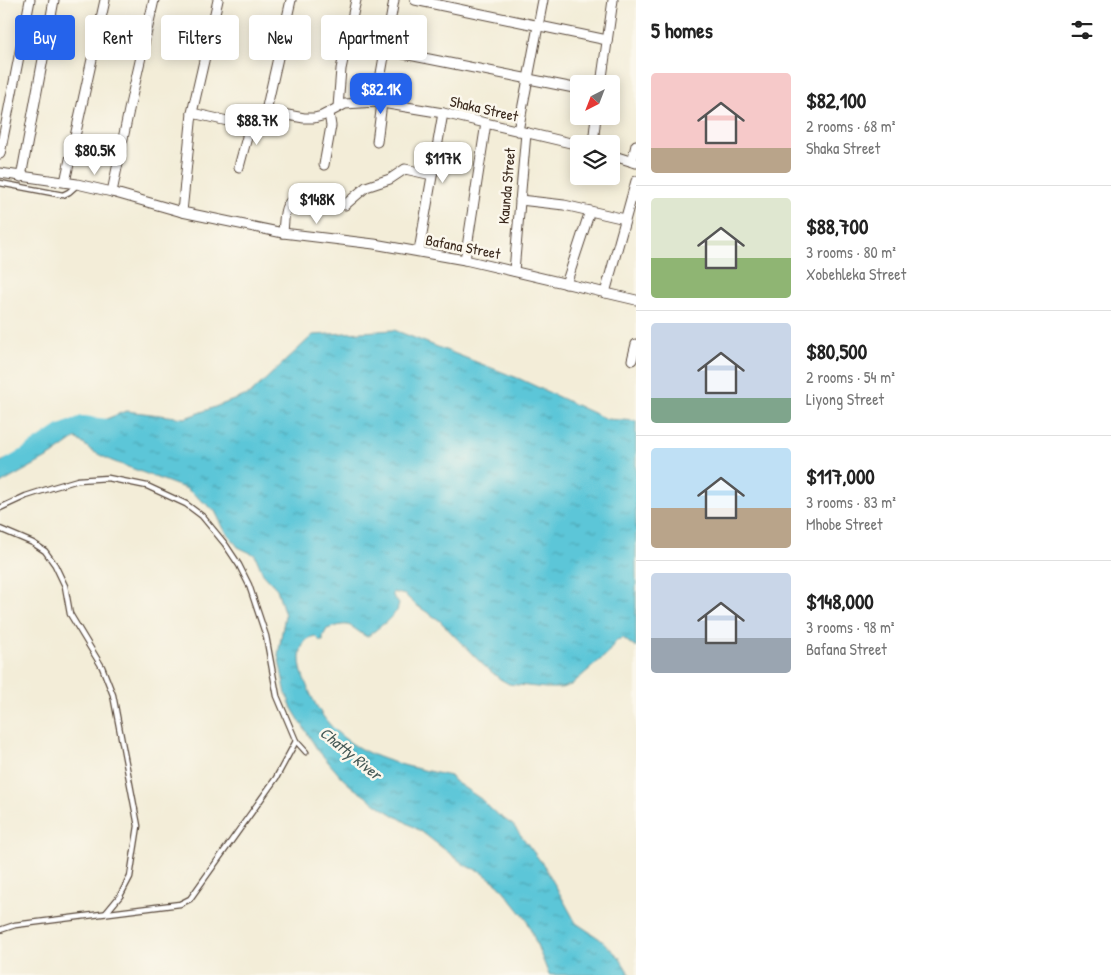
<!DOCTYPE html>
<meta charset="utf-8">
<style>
body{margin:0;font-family:"Patrick Hand",sans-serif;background:#f2f2f2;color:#222;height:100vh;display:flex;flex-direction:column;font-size:19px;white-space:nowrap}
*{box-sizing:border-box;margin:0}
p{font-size:16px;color:#767676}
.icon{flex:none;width:28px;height:28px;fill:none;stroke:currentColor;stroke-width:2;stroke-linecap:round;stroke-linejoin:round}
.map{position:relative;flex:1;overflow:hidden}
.details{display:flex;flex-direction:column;background:#fff;width:475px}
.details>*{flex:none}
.banner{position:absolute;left:15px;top:15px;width:475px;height:45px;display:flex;gap:10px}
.needle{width:32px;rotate:222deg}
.tools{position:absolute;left:570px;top:75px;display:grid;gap:10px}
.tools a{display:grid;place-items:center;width:50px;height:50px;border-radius:5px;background:#fff;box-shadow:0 2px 12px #0003;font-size:25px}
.price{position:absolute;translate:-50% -42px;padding:0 11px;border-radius:10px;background:#fff;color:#222;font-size:16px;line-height:32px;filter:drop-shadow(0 1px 2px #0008)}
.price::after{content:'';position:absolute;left:50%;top:30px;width:15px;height:11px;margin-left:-8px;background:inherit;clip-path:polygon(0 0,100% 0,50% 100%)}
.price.current{background:#2563eb;color:#fff}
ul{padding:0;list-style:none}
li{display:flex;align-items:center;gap:15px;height:125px;padding:0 15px}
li+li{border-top:1px solid #e0e0e0}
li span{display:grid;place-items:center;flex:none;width:140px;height:100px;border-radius:5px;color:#555}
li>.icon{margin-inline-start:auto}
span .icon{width:60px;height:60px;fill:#fffc;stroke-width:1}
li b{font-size:21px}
h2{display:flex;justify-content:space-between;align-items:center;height:60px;padding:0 15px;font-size:21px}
.chip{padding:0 18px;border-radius:5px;background:#fff;box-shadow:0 2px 12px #0003;font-size:18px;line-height:45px}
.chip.current{background:#2563eb;color:#fff}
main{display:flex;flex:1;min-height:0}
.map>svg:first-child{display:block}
</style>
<main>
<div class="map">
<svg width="636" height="975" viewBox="0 0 636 975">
<defs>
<pattern id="water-ripples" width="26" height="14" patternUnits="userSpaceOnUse" patternTransform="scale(1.25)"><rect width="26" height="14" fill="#5cc6d8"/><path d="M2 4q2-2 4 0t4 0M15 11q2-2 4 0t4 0" fill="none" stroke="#4da1af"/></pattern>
</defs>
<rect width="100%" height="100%" fill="#fbf7ec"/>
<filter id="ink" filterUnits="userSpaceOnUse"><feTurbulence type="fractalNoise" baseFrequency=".02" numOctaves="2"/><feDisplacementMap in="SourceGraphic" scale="10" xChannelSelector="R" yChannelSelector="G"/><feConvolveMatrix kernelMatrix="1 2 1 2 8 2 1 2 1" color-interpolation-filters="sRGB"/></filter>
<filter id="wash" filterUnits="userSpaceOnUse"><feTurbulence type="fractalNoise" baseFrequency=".0096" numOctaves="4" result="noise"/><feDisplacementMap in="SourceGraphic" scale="20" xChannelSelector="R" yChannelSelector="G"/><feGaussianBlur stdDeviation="1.12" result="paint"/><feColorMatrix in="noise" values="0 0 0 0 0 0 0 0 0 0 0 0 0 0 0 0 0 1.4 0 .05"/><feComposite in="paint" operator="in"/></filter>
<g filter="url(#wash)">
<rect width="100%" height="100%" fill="#f3edd8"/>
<path fill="url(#water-ripples)" stroke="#4c787b" d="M394,330l126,49 86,40 30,2v227l-13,-10 -6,2 -10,14 -36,31 -10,3h-15l-37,-4 -9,-5 -18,-15 -43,-44 -23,-15 -11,-10 -12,-3v4l6,8 -2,7 -10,10 -20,16c-20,-12 -15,-16 -40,-8l-4,7v5h-3l-5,-5c-11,2 -15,12 -15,23 0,12 6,25 11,36 27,60 82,68 139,81l4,5 27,18 13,13 19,13 32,42 31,56 24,16 19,18 11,18h-81l-22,-55 -28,-35 -19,-14 -14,-5 -44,-34 -38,-23 -32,-22 -10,-9 -25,-29 -24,-39 -7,-16 -8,-39 7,-40 -8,-26 -14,-15 -8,-19 -17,-8 -14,-18 -9,-18 -28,-22 -75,-28 -20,-10 -16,-13 -24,17 -52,29v-22l126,-51 59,7 65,-24 63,-59z"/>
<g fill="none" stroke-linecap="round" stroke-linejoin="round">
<path stroke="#5cc6d8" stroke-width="16" d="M0,472l22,-13 39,-26 22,-9 30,4"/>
</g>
</g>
<g filter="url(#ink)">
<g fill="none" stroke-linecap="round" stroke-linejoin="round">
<defs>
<g id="service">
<path d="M0,183l63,12 6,-3 8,-7"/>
<path d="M0,508l26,-12 28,-9 24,-7 30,-2 39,8 39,18 16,12 23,28 14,21 10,20 17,51 11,60 19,45 10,11"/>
<path d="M0,529l33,14 12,8 10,14 10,21 5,28 32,53 11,28 25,131 -8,51 -10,19 -14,17"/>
<path d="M0,930l15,-5 165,-21 10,-5 86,-121 20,-37"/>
</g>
<g id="minor">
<path d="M218,0l-26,113 -10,99 101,21 91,11 91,16 171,40"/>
<path d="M415,0l192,40"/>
<path d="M384,50l195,39"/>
<path d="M601,84l12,-84"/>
<path d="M376,102l18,-102"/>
<path d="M338,107l3,-38 15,-69"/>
<path d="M266,111l25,-111"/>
<path d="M192,113l40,9h8l7,-1 19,-10 38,7h10l8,-2 23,-12 31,-2 67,11 136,32"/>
<path d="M518,131l25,-131"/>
<path d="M377,142l5,-39"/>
<path d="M593,144l3,-28"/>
<path d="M0,154l30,-154"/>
<path d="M611,155l25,8"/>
<path d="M632,162l4,-17"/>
<path d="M324,165l7,-39 -2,-13"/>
<path d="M239,167l8,-30v-16"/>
<path d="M0,173l77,11 35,8 70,20"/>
<path d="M21,177l33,-177"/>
<path d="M65,182l40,-182"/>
<path d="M112,192l18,-87 24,-105"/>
<path d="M520,200l44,5 61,14"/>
<path d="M345,205l21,-18 24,-8 15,-10 27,6"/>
<path d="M283,233c2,-21 -1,-34 23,-37"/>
<path d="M419,251l24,-138"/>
<path d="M465,260l21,-137"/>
<path d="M514,271l12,-138"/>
<path d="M566,284l24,-73"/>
<path d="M605,293l31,-112"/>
<path d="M632,360l4,-16"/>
</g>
</defs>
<use href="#service" stroke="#57473a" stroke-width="7"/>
<use href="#minor" stroke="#57473a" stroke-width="11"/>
<use href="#service" stroke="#fff" stroke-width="4.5"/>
<use href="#minor" stroke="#fff" stroke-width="9"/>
</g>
</g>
<g text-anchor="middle" stroke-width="5" stroke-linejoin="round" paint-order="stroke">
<g font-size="15" fill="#3b2a1e" stroke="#fbf7ec">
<text transform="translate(484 109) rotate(13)" y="5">Shaka Street</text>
<text transform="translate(507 186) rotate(-85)" y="5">Kaunda Street</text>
<text transform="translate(463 247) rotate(11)" y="5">Bafana Street</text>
</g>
<g font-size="16" font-style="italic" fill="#455956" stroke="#fbf7ec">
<text transform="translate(351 753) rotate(39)" y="6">Chatty River</text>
</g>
</g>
</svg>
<div class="tools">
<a><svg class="needle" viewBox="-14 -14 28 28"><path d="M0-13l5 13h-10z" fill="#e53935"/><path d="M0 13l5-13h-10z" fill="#767676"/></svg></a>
<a><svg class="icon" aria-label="layers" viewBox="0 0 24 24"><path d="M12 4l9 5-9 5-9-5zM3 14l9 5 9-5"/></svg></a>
</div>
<b class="price current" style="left:381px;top:115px">$82.1K</b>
<b class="price" style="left:257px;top:146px">$88.7K</b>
<b class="price" style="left:95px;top:176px">$80.5K</b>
<b class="price" style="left:443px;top:184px">$117K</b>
<b class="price" style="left:317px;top:225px">$148K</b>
<div class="banner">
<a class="chip current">Buy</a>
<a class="chip">Rent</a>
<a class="chip">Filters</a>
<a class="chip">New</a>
<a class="chip">Apartment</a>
</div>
</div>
<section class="details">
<h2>5 homes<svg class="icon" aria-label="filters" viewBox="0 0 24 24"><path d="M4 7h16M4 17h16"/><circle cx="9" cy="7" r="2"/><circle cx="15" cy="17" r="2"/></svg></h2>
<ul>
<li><span style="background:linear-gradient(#f6c9c9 75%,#b9a48a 0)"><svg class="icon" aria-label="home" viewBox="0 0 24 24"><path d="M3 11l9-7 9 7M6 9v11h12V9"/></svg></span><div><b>$82,100</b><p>2 rooms · 68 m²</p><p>Shaka Street</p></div></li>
<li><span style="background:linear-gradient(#dfe7d0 60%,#8fb573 0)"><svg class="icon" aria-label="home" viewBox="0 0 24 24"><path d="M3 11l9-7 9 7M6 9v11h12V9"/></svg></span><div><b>$88,700</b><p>3 rooms · 80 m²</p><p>Xobehleka Street</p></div></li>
<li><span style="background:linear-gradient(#c9d6e8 75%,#7fa58c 0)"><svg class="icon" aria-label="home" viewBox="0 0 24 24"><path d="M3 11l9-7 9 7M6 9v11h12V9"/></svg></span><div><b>$80,500</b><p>2 rooms · 54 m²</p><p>Liyong Street</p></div></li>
<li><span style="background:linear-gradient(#bfe0f5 60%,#b9a48a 0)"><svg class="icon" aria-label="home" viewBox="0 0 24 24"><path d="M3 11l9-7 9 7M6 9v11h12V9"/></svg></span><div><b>$117,000</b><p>3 rooms · 83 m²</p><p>Mhobe Street</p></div></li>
<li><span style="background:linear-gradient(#c9d6e8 65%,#9aa5b1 0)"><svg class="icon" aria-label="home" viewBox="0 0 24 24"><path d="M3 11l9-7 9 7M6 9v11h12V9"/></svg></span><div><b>$148,000</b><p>3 rooms · 98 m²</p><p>Bafana Street</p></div></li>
</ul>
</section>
</main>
